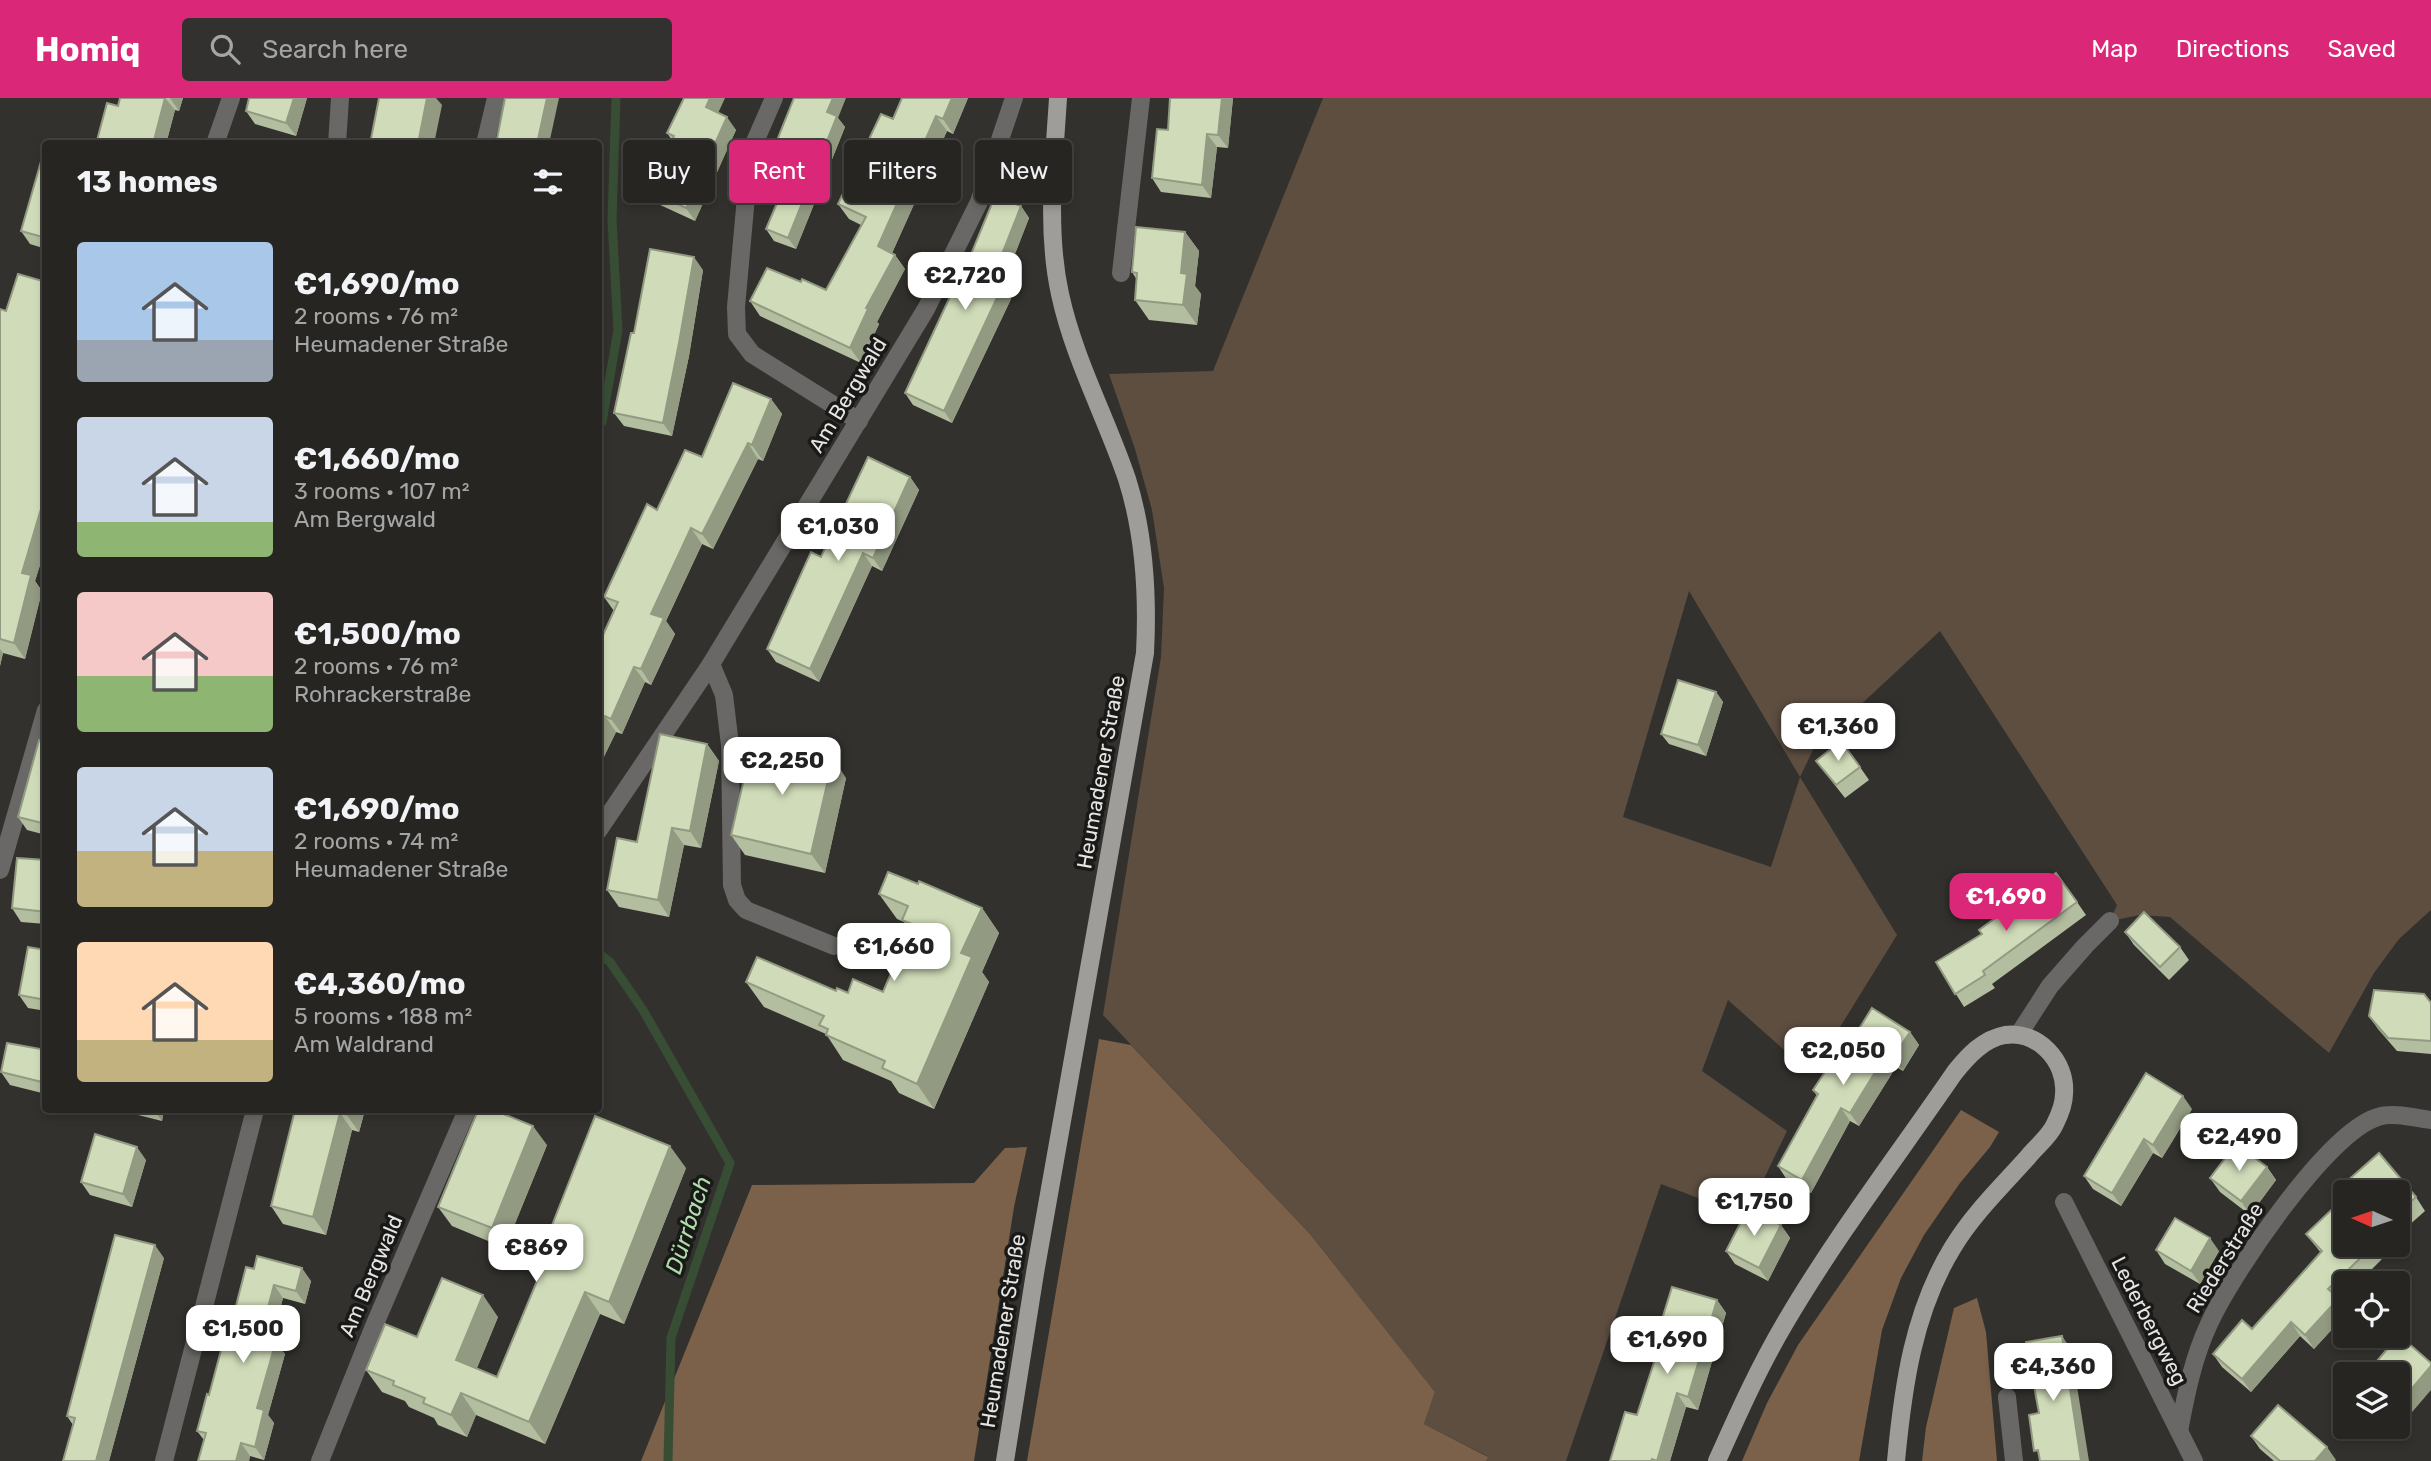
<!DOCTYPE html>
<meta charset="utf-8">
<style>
body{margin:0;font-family:Rubik,sans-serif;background:#32312f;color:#f1f3f6;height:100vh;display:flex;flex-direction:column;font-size:26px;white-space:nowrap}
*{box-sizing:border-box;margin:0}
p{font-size:23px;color:#a4a5a5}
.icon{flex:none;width:38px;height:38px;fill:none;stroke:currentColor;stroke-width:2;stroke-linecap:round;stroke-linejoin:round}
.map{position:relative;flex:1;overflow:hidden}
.sheet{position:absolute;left:42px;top:42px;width:560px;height:973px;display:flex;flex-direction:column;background:#262522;border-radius:7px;box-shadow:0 4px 10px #0003,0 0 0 2px #424240}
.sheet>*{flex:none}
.hud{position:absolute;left:623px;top:42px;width:665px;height:63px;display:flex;gap:14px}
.needle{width:46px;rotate:273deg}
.buttons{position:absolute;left:2333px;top:1082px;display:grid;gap:14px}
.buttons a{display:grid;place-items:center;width:77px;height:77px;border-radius:7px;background:#262522;box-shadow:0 4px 10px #0003,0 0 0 2px #424240;font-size:35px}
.price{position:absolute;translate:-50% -60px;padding:0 16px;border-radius:14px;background:#fff;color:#222;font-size:23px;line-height:46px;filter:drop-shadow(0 2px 4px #0008)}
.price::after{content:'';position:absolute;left:50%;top:42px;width:21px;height:16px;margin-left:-10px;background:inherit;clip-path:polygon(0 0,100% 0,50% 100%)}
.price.on{background:#db2777;color:#fff}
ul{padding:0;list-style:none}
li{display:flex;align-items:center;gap:21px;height:175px;padding:0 35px}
li span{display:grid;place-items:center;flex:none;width:196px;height:140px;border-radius:7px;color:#555}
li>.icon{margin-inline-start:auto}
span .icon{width:84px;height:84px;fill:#fffc;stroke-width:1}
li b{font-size:30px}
h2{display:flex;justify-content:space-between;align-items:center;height:84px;padding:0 35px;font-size:30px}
.chip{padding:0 24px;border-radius:7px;background:#262522;box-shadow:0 4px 10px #0003,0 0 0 2px #424240;font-size:24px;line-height:63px}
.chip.on{background:#db2777;color:#fff}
header{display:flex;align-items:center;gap:42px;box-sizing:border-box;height:98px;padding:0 35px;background:#db2777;color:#fff}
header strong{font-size:33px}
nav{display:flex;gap:38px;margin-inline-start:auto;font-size:24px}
.search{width:490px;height:63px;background:#32312f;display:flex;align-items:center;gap:18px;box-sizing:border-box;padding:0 24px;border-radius:7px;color:#a4a5a5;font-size:26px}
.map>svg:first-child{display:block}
</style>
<header>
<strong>Homiq</strong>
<div class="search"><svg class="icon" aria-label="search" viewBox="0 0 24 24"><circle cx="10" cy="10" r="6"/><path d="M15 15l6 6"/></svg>Search here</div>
<nav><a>Map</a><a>Directions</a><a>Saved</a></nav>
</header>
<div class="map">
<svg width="2431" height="1363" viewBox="0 0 2431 1363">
<rect width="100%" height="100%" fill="#32312d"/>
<path fill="#5d4e40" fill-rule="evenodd" d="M1323,0h1108v812l-32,29 -25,34 -45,80 -159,-136 -30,-2 -30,6 7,-16 -177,-274 -126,117 -14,29 97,158 -86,139 -83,-74 -26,71 85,60 -41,85 -85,-32 -95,277h-80l1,-5 -63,-32 11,-32 -125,-158 -207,-219 58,-358 3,-69 -12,-78 -17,-61 -26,-75 104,-3zM1689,493l111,186 -29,90 -148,-50z"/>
<g fill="#7b6149">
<path d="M1099,941l32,6 179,189 125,158 -11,32 64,33 -2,4h-459z"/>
<path d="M1961,1012l38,22 -9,15 -30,36 -36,52 -23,43 -19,52 -23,131h-117l25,-58 31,-58z"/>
<path d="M1027,1049l-13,60 -40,254h-333l111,-276 222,-2 31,-35z"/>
<path d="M1977,1200l9,34 11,129h-75l4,-34 28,-119z"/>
</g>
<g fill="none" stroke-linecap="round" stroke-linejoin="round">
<g stroke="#374e35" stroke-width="9">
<path d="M598,329l4,-5 16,-92 -6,-110 4,-122"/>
<path d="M598,855l12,9 33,48 87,153 -59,175 -3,123"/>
</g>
<g stroke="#696866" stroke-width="18">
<path d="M774,0l-24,55 -14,154 1,27 15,20 107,67"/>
<path d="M215,46l16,-46"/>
<path d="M337,46l3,-46"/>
<path d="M485,46l11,-46"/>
<path d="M1121,175l20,-175"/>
<path d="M711,566l13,31 6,50 2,140 5,15 9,10 88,36"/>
<path d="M598,733l113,-167 215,-355 53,-107 35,-104"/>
<path d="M0,772l46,-160"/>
<path d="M2019,936l31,-48 35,-40 25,-25"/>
<path d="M2064,1104l130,259"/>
<path d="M2007,1299l7,64"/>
<path d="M2179,1333c7,-37 14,-73 30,-107 22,-49 119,-193 169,-207 15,-5 37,1 53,3"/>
<path d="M164,1363l91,-351"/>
<path d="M320,1363l54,-135 93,-216"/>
</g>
<g stroke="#9f9d99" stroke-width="18">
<path d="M1005,1363l30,-188 110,-620c3,-59 0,-117 -18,-174 -21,-62 -53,-120 -67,-185 -14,-64 -6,-131 -2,-196"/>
<path d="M1717,1363c21,-47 42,-94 68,-138 51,-87 113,-168 170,-251 13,-16 28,-33 50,-37 32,-5 62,26 59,59 0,9 -5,22 -9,30 -5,12 -19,23 -27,33 -26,29 -55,57 -75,90 -40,65 -50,140 -57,214"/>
</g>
</g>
<g fill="#b3bd9f">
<path d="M120,0h63l-4,13 -4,-1 -9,34h-70l22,-38z"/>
<path d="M307,0l-11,38 -41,-12 -9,-13z"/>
<path d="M968,0l-15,36 -6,-3 -55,122 3,2 10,14 -28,53 2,2 -18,39 -101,-47 -10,-15 51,-19 25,8 35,-65 -12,-6 -11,-15 55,-85z"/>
<path d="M1233,0l-5,50 -11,-1 -6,51 -50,-6 -9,-14z"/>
<path d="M718,15l18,17 -41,91 -37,-17 -9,-13 23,-51 -5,-7z"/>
<path d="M838,20l7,9 -49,122 -22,-8 -8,-12 11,-26 -2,-1 -8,-11 14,-34 -7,-9z"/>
<path d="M46,60v91l-16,-5 -9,-13z"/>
<path d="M1021,108l8,12 -27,69 9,12 -59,124 -39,-18 -8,-12 60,-124z"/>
<path d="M1185,134l14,19 -4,35 6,8 -4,31 -48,-5 -14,-20 2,-20 -5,-8z"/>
<path d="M703,172l-14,86 -17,80 -48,-10 -10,-13 20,-80z"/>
<path d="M46,184v264l-11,35 7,10 -17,68 -22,-6 -3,13v-357l6,2z"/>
<path d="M771,301l11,15 -19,47 -5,-2 -45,90 -11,-5 -36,77 9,13 -24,51 -6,-3 -23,52 -6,-2 -18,37 16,-158 -10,-14 53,-87 45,-53z"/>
<path d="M910,379l9,13 -37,81 -10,-5 -53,116 -43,-20 -9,-13 54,-92z"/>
<path d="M1716,594l7,10 -17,54 -37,-12 -8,-10z"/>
<path d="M46,644v93l-19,-5 -9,-13z"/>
<path d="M707,646l12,17 -18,87 -17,-3 -15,72 -50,-10 -12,-17 30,-48z"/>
<path d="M1816,663l44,6 9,13 -24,18z"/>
<path d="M846,680l-21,95 -80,-18 -14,-20z"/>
<path d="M46,762v64l-25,-2 -9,-14z"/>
<path d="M918,786l64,24 17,25 -17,39 7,10 -55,127 -35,-16 -8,-12 -48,-21 -17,-26 -62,-27 -18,-25 102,11 35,-1 27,-62 -6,-8 -7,-3 -18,-25z"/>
<path d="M2077,804l9,13 -94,69 3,4 -31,19 -28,-45z"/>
<path d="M2125,834l55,15 9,13 -20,20 -35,-35z"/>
<path d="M46,852v61l-18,-3 -9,-13z"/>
<path d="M2431,905v51l-34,-3 -19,-22 -9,-13z"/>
<path d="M1910,934l9,13 -16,26 -7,-4 -37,59 -9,-5 -39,72 -24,-13 -9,-14 39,-70 -4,-6z"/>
<path d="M46,952v44l-36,-9 -9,-13z"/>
<path d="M2192,1011l-30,49 -9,-5 -32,53 -28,-17 -9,-13z"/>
<path d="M121,1012h43l-2,11 -40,-10z"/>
<path d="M295,1012h70l-6,22 -7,-2 -26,105 -43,-11 -12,-18z"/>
<path d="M547,1047l-42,103 -53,-22 -14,-19z"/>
<path d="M2379,1055l37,44 9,14 -27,24v-43h-48l2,-2 -6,-8z"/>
<path d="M146,1062l-14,47 -42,-12 -9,-13z"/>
<path d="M2267,1069l9,13 -26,35 -30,-23 -10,-14z"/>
<path d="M686,1070l-62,156 -24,-10 -55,130 -69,-29 -9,22 -29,-12 -4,-7 -25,-11 -4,-6 -23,-9 -16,-22 51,-33 81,-20 -21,51 20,9 41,-99 -4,-7z"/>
<path d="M1781,1127l9,13 -22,43 -33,-17 -9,-13z"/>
<path d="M2306,1136l39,10h41l-9,8 5,7 -24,24h-13v12l-5,5 5,7v8l-31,34 -14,-13 -49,56 -29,-25 -9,-13 39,-25 69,-76z"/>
<path d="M2156,1152l63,1 -19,33 -35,-20z"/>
<path d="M164,1160l-55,203h-46l10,-36 -6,-9z"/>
<path d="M246,1169l65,14 -6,23 -22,-6 -11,42 13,14 -17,61 6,8 -10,37 -14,-4 -1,5h-51l6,-21 -7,-9 33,-102z"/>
<path d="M1717,1202l9,13 -28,97 -12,-3 -16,54h-60l27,-46 27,-83 -4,-6z"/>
<path d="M2399,1237l8,83 -9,-8z"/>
<path d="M2251,1338l85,24 -62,1 -14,-12z"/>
</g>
<g fill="#929a82">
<path d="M165,0l10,12 -9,34h-13z"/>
<path d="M170,0h13l-4,13z"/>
<path d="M294,0h13l-11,38 -10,-13z"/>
<path d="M427,0h9l6,7 -8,39h-16z"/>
<path d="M547,0h12l-10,46h-12z"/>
<path d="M710,0h15l-10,22 -9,-13z"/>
<path d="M833,0h13l-8,20 7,9 -49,122 -8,-11 39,-126z"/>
<path d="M952,0h16l-15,36 -10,-15z"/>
<path d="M1222,0h11l-5,50 -10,-13z"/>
<path d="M936,18l11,15 -58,129 -11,-14z"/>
<path d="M727,19l9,13 -41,91 -9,-13z"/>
<path d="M1207,36l10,13 -6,51 -9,-13z"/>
<path d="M1021,108l8,12 -28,72 1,-3 9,12 -59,124 -8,-12 47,-129z"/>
<path d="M1185,134l14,19 -4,35 6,8 -4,31 -14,-20 -2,-32z"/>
<path d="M895,157l10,14 -28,53 2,2 -18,39 -11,-15 16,-40z"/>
<path d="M694,159l9,13 -14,86 -17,80 -9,-13z"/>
<path d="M771,301l11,15 -19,47 -11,-16z"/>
<path d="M748,345l10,16 -45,90 -11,-15z"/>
<path d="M910,379l9,13 -37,81 -9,-13z"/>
<path d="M46,394v54l-11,35 7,10 -17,68 -11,-16 8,-70z"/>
<path d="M691,430l11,16 -36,77 9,13 -24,51 -10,-16 10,-55z"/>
<path d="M863,455l9,13 -53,116 -9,-13z"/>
<path d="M0,551l3,4 -3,13z"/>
<path d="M634,569l11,15 -23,52 -11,-15z"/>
<path d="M1716,594l7,10 -17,54 -8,-11z"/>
<path d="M605,618l11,16 -18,37v-39z"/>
<path d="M707,646l12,17 -18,87 -11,-17z"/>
<path d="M833,660l13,20 -21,95 -14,-19z"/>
<path d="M672,730l12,17 -15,72 -11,-17z"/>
<path d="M982,810l17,25 -17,39 7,10 -55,127 -17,-25 44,-131z"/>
<path d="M1910,934l9,13 -16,26 -10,-14z"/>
<path d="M1887,955l9,14 -37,59 -9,-13z"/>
<path d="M46,966v23l-4,-5z"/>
<path d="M2183,998l9,13 -30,49 -9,-13z"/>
<path d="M1841,1010l9,13 -39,72 -9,-13z"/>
<path d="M154,1012h10l-2,11z"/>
<path d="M347,1012h18l-6,22 -13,-18z"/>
<path d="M340,1015l12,17 -26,105 -13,-18z"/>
<path d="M533,1028l14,19 -42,103 -13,-20z"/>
<path d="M2144,1041l9,14 -32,53 -9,-13z"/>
<path d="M670,1048l16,22 -62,156 -15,-22z"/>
<path d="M137,1049l9,13 -14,47 -9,-13z"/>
<path d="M2267,1069l9,13 -26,35 -9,-14z"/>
<path d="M1781,1127l9,13 -22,43 -9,-13z"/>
<path d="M2210,1140l9,13 -19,33 -9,-13z"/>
<path d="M155,1147l9,13 -55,203h-13z"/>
<path d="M302,1170l9,13 -6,23 -9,-13z"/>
<path d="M274,1187l9,13 -14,52 -9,-13z"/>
<path d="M585,1194l15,22 -55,130 -16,-22z"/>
<path d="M483,1197l15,22 -27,65 -15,-22z"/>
<path d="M2339,1200l6,9v8l-31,34 -9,-14z"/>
<path d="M1717,1202l9,13 -28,97 -10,-13z"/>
<path d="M2291,1224l9,14 -49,56 -9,-13z"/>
<path d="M2062,1238l9,13 18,112h-8z"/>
<path d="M276,1243l9,13 -17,61 6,8 -10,37 -9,-13 2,-39z"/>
<path d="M2431,1268v24l-24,28 -9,-13z"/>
<path d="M461,1295l15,22 -9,22 -16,-22z"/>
<path d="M1677,1295l9,14 -16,54h-12z"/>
<path d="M241,1345l9,13 -1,5h-13z"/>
<path d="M2327,1349l9,13 -1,1h-20z"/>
</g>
<g fill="#d0dcb9" stroke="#929a82" stroke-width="2">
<path d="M120,0h45l-12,46h-57l11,-41 11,3z"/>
<path d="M249,0h45l-8,25 -40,-12z"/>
<path d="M379,0h48l-9,46h-48z"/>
<path d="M505,0h42l-10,46h-41z"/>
<path d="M684,0h26l-4,9 21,10 -41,91 -37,-17 25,-55 -7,-3z"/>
<path d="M794,0h39l-6,14 10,4 -49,122 -22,-9 14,-33 -13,-5 16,-39 -9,-4z"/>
<path d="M902,0h50l-9,21 -7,-3 -58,130 17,9 -29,53 2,1 -18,39 -100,-47 17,-33 34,14 1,-3 24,11 40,-73 -28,-13 43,-90 12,5z"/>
<path d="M1170,0h52l-4,37 -11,-1 -5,51 -50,-7 5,-49 11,1z"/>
<path d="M42,60h4v80l-25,-7z"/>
<path d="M995,98l26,10 -30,76 11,5 -58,124 -39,-18 58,-124h2z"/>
<path d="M1136,129l49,5 -4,41 6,1 -4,31 -48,-5 2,-27 -5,-1z"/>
<path d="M650,151l44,8 -15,86 -16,80 -49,-10 17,-80h3z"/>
<path d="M18,176l28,8v210l-24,81 9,2 -17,68 -14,-4v-330l6,2z"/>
<path d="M733,285l38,16 -19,46 -4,-2 -46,91 -11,-6 -40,86 13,4 -23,51 -7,-2 -23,52 -6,-3 -7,14v-84l20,-44 -14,-5 43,-93 10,6 28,-60 17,7z"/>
<path d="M868,359l42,20 -37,81 -10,-5 -53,116 -43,-20 44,-97 10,5z"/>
<path d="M1678,582l38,12 -18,53 -37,-11z"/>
<path d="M660,636l47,10 -17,87 -18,-3 -14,72 -51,-10 10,-52 20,4z"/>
<path d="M39,642l7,2v82l-28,-7z"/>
<path d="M753,642l80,18 -22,96 -80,-19z"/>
<path d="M1841,643l19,26 -24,18 -20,-24z"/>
<path d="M17,760l29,2v52l-34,-4z"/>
<path d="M888,774l30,12 1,-3 63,27 -21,45 11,4 -55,127 -35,-16 3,-7 -59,-26 2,-6 -9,-4 5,-9 -78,-34 11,-25 79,34 1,-3 11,5 5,-14 30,13 29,-68 -10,-4 6,-14 -29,-12z"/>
<path d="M2056,775l21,29 -94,69 2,4 -30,19 -19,-32 46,-28 -3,-4z"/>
<path d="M2144,814l36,35 -20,20 -35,-35z"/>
<path d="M28,849l18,3v50l-27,-5z"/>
<path d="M2374,892l50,4 7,9v38l-43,-3 -19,-22z"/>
<path d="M1872,910l38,24 -17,25 -6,-4 -37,60 -9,-5 -39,72 -24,-14 40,-72 -5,-4 21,-32 5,3z"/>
<path d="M7,945l39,7v14l-4,18 -41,-10z"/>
<path d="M2146,975l37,23 -30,49 -9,-6 -32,54 -28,-17z"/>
<path d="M295,1012h52l-1,4 -6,-1 -27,104 -42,-11z"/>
<path d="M478,1012h16l39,16 -41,102 -54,-21z"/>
<path d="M595,1018l75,30 -61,156 -24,-10 -56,130 -68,-29 -10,22 -28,-12 2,-5 -32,-13 1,-4 -28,-11 19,-46 32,13 25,-59 41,17 -27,65 41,17 43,-103 -6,-3z"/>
<path d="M95,1036l42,13 -14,47 -42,-12z"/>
<path d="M2236,1046l31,23 -26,34 -31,-23z"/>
<path d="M2379,1055l37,44 -18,16v-21h-48l3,-3 -7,-7z"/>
<path d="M2345,1099v47h26l2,2 -45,43 11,9 -34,37 -14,-13 -49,57 -29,-25 29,-34 10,9 70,-78 -16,-17z"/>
<path d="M1748,1110l33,17 -22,43 -33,-17z"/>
<path d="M2175,1120l35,20 -19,33 -35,-21z"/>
<path d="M115,1137l40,10 -59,216h-33l12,-43 -8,-2z"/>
<path d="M257,1158l45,12 -6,23 -22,-6 -14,52 16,4 -19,67 7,2 -9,37 -14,-4 -5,18h-38l8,-28 -9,-2 10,-37 2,1 18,-67 3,1 16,-62 8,2z"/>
<path d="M1672,1189l45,13 -29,97 -11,-4 -20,68 -5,-2 -1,2h-41l15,-49 12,3 28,-87 -5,-2z"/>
<path d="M2399,1237l32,28v3l-33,39v-31h-32z"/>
<path d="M2062,1238l19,125h-41l-2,-11 -4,1 -5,-36 10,-2 -13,-71z"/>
<path d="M2278,1307l49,42 -12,14h-35l-29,-25z"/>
</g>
<g text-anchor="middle" stroke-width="7" stroke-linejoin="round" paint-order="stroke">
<g font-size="21" fill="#e6e5e3" stroke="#191917">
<text transform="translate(848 297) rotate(-59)" y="7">Am Bergwald</text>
<text transform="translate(1101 674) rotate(-80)" y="7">Heumadener Straße</text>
<text transform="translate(2225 1160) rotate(-58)" y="7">Riederstraße</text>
<text transform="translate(371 1178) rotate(-67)" y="7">Am Bergwald</text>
<text transform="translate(2149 1223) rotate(63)" y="7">Lederbergweg</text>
<text transform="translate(1003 1233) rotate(-81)" y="7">Heumadener Straße</text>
</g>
<g font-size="23" font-style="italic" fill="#b0dcad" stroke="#191917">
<text transform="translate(688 1127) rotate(-72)" y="8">Dürrbach</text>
</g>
</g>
</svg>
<div class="buttons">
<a><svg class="needle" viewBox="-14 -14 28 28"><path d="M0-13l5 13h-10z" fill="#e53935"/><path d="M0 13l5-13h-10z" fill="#a4a5a5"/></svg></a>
<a><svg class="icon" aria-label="locate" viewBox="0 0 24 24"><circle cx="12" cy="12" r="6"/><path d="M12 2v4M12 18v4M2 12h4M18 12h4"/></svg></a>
<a><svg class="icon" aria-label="layers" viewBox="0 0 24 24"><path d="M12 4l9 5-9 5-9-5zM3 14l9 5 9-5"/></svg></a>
</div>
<b class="price" style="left:965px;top:214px">€2,720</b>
<b class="price" style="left:838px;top:465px">€1,030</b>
<b class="price" style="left:1838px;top:665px">€1,360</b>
<b class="price" style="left:782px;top:699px">€2,250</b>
<b class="price on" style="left:2006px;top:835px">€1,690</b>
<b class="price" style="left:894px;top:885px">€1,660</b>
<b class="price" style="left:1843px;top:989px">€2,050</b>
<b class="price" style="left:2239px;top:1075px">€2,490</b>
<b class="price" style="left:1754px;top:1140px">€1,750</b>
<b class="price" style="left:536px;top:1186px">€869</b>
<b class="price" style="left:243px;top:1267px">€1,500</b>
<b class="price" style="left:1667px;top:1278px">€1,690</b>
<b class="price" style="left:2053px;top:1305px">€4,360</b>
<div class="hud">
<a class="chip">Buy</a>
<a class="chip on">Rent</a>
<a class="chip">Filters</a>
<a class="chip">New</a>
</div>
<section class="sheet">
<h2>13 homes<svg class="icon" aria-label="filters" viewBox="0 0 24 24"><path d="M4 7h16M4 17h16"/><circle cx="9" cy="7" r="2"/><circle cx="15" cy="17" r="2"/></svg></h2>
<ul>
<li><span style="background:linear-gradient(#a9c7e8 70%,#9aa5b1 0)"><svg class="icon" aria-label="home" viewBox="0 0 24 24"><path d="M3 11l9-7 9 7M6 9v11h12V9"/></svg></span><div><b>€1,690/mo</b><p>2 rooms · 76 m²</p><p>Heumadener Straße</p></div></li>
<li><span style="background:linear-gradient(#c9d6e8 75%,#8fb573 0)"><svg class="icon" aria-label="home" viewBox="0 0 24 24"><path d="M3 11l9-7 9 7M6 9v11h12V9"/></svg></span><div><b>€1,660/mo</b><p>3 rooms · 107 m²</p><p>Am Bergwald</p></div></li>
<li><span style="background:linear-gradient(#f6c9c9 60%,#8fb573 0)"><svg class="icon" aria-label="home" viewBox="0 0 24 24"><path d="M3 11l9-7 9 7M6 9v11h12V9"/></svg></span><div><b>€1,500/mo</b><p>2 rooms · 76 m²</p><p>Rohrackerstraße</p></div></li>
<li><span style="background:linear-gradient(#c9d6e8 60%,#c2b280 0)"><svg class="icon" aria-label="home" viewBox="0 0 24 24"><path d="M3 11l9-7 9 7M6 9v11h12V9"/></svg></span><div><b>€1,690/mo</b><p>2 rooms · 74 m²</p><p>Heumadener Straße</p></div></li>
<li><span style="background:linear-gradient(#ffd9b3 70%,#c2b280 0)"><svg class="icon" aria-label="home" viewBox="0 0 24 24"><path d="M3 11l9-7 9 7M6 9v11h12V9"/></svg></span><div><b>€4,360/mo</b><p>5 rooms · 188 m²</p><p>Am Waldrand</p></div></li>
</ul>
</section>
</div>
